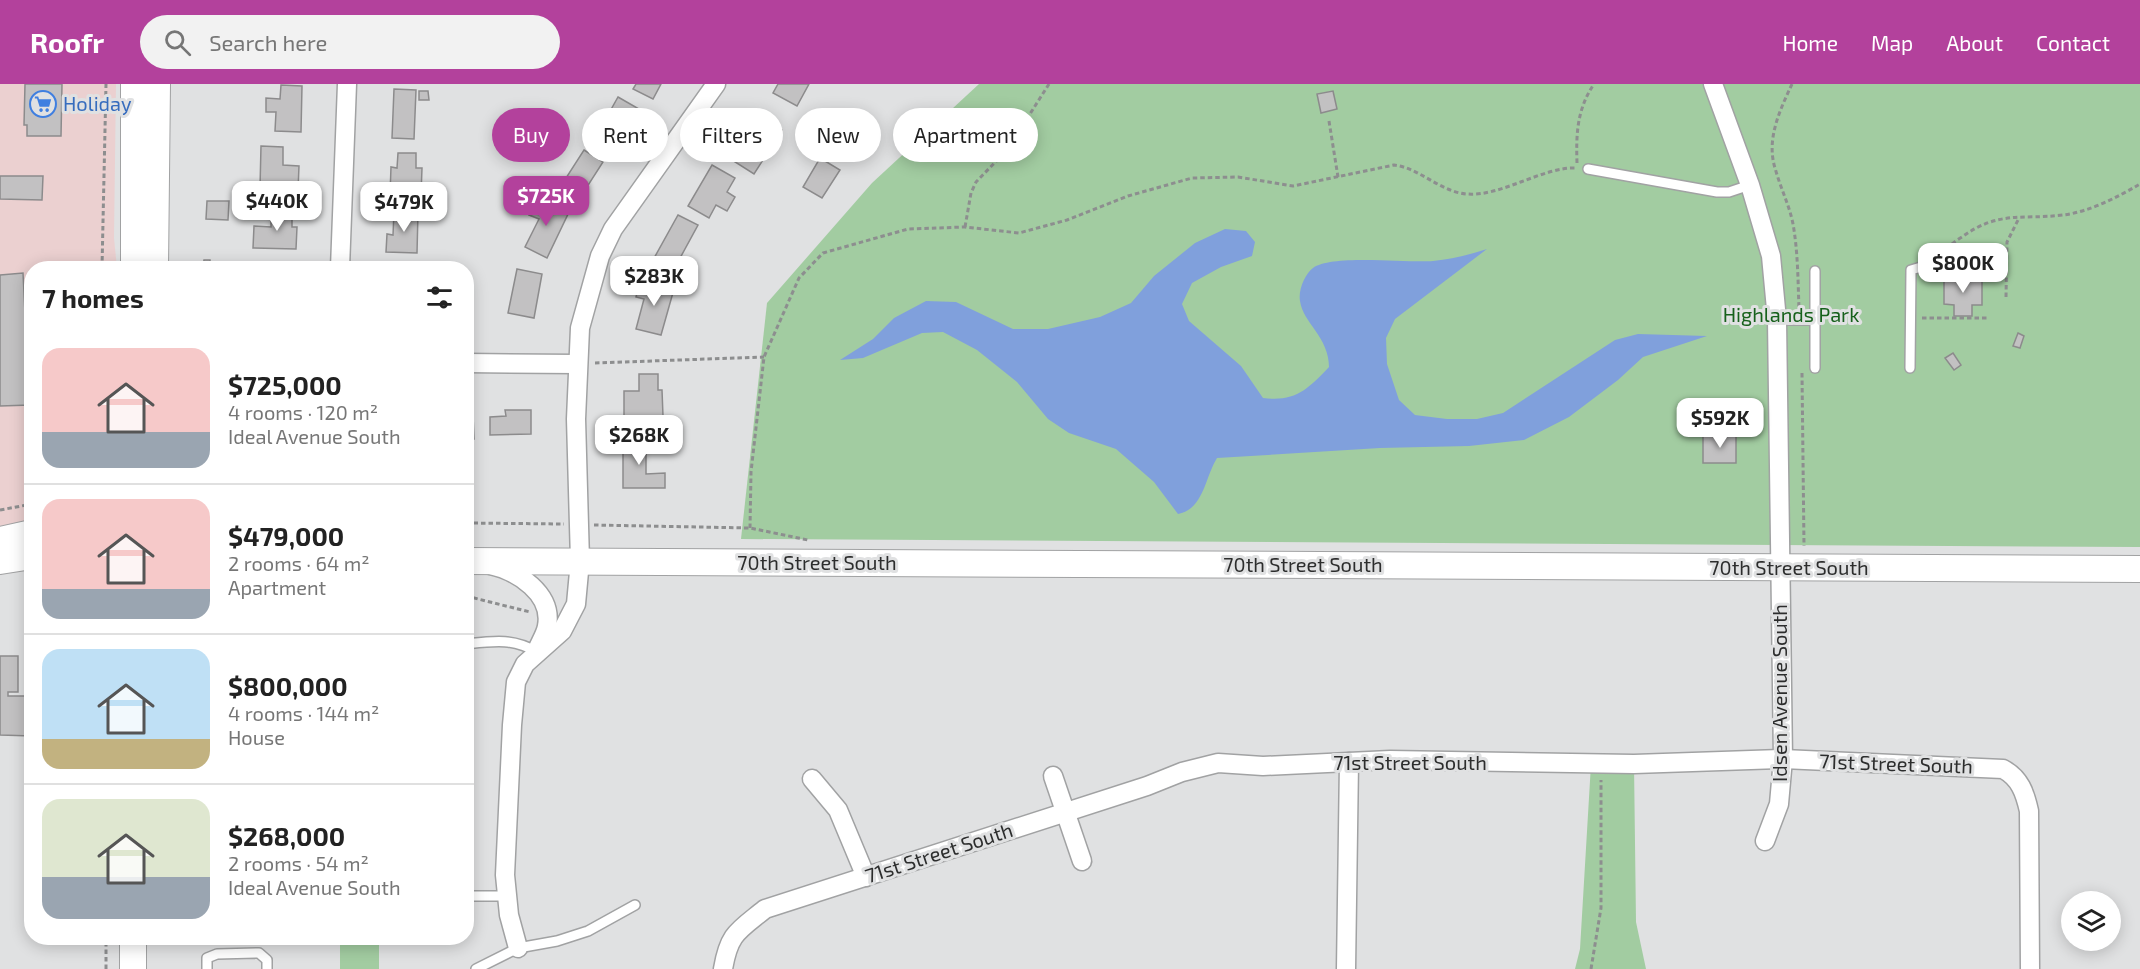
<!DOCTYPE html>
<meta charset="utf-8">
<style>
body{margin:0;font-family:"Exo 2",sans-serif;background:#f2f2f2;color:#222;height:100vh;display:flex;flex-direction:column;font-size:22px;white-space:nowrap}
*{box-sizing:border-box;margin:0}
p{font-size:20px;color:#767676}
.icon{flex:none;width:33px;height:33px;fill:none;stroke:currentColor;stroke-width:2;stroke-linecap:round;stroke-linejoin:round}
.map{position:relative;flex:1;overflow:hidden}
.drawer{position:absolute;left:24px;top:177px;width:450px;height:684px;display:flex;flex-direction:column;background:#fff;border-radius:24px;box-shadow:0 3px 15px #0003}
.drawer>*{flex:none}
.guide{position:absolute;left:492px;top:24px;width:570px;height:54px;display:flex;gap:12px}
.tools{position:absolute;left:2061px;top:807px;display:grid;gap:12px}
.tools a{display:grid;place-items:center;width:60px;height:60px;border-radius:50%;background:#fff;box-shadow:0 3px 15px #0003;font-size:30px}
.price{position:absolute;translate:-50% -51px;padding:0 14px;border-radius:12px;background:#fff;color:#222;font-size:20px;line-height:39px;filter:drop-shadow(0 2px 3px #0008)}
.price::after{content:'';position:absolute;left:50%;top:36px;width:18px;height:14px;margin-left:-9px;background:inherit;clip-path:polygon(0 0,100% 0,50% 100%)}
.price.active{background:#b3419c;color:#fff}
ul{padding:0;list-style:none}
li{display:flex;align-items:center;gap:18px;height:150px;padding:0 18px}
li+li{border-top:2px solid #e0e0e0}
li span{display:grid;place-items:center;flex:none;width:168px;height:120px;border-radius:18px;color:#555}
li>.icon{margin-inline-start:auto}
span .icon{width:72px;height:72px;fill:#fffc;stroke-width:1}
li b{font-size:26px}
h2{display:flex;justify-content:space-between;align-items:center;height:72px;padding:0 18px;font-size:26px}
.pill{padding:0 21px;border-radius:27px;background:#fff;box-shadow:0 3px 15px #0003;font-size:21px;line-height:54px}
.pill.active{background:#b3419c;color:#fff}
header{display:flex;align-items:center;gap:36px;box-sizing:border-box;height:84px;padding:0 30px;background:#b3419c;color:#fff}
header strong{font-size:28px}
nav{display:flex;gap:33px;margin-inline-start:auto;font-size:21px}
.search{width:420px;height:54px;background:#f2f2f2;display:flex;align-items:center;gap:15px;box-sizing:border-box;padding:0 21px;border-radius:33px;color:#767676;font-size:22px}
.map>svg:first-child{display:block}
</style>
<header>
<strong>Roofr</strong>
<div class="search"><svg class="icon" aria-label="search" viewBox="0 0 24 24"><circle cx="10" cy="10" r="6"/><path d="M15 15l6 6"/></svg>Search here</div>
<nav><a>Home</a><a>Map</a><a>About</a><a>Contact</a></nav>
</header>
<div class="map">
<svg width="2140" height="885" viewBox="0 0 2140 885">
<rect width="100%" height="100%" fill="#e0e1e2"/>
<path fill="#ebd0d0" d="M0,0h116l-2,154 3,30h-85l-1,257 -31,7z"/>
<g fill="#a2cca1">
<path d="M979,0h1161v463l-1399,-8 26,-236 105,-120z"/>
<path d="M1591,680h43l2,158 10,47h-71l5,-20z"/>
<rect x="340" y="854" width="39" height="31"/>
</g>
<path fill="#80a0dc" d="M1225,145l21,2 9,11 -3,14 -31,11 -29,16 -10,21 7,17 52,45 22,32c32,4 44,-8 66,-31 0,-30 -26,-44 -29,-66 -2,-11 5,-27 13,-33 18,-14 94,-5 120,-7 19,-2 36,-6 54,-12l-92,70 -9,19 1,26 12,36 16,15 32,4h30l26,-6 112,-73 23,-6 69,2 -64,21 -25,23 -49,37 -45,23 -55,6 -89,2 -163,10c-12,19 -13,51 -39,56l-24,-32 -38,-33 -47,-16 -21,-14 -31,-37 -40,-32 -34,-18 -21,1 -59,25 -23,2 33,-21 21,-21 32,-17 30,1 57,27h35l52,-12 31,-14 23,-27 41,-33z"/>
<g fill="#c2c1c2" stroke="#8c8b8c" stroke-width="1.5">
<path d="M25,0h37l-1,52h-34v-11h-3z"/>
<path d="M636,0h25l-8,15 -20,-10z"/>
<path d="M778,0h31l-12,22 -24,-13z"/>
<path d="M281,1l21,1 -1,46 -26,-1 1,-19h-10v-14l14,1z"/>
<path d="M394,5l22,1 -2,49 -22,-1z"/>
<path d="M419,7h9l1,9h-10z"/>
<path d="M1333,7l4,18 -16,4 -4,-19z"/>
<path d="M618,13l21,12 -24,43 -21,-12z"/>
<path d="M752,28l30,18 -28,44 -22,-14 18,-29 -7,-4z"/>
<path d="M543,30l8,5 -5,9 -8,-5z"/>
<path d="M261,62l22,1v18l16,1 -1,24 -38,-2z"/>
<path d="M584,66l19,12 -27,42 -19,-12z"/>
<path d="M398,69h18v15h6l-1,27h-31l1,-28 6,1z"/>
<path d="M820,74l20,12 -18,28 -19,-11z"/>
<path d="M712,81l23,13 -8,14 8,5 -8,14 -11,-6 -7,13 -21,-12z"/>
<path d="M0,92h43l-1,24 -42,-1z"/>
<path d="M538,113l31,15 -22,46 -22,-11 14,-28 -10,-4z"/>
<path d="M207,117h22l-1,19 -22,-1z"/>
<path d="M271,124h21v19h5l-1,22 -43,-1 1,-22 17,1z"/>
<path d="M394,128h24l-1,41 -31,-1 1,-18 6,1z"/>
<path d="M678,131l20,10 -25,46 -20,-11z"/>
<path d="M204,176h6v8h-7z"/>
<rect x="273" y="178" width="22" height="6"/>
<path d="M517,185l25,5 -8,44 -26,-5z"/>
<path d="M23,189l3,60h6v41h-4l2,31 -30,1v-131z"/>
<path d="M1954,191h18v5h10v25h-10v11h-18v-11l-10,-1v-24h10z"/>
<path d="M640,196l34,9 -13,46 -25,-6 8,-30 -8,-2z"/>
<path d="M2018,249l6,3 -4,12 -7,-2z"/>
<path d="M1953,269l8,12 -7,5 -9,-12z"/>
<path d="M639,290h19v16h4l1,26 -39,1v-26h15z"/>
<path d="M505,326h26v24l-41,1v-18l16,-1z"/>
<path d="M466,331h7l1,24h-8z"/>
<rect x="1703" y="351" width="33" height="28"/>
<path d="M623,354h23v36l19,-1v15h-42z"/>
<path d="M0,572h18v36h-10v4h24v40l-32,-1z"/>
</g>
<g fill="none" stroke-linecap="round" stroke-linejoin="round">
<defs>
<g id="lane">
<path d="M1588,85l129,23h12l21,-7"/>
<path d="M1777,236h38"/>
<path d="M1815,284v-97"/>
<path d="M1910,284l1,-98 10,-3h55"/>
<path d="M466,560c28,-3 47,-6 71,8"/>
<path d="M466,812h41"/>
<path d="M207,885v-11l10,-4 42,-1 8,7v9"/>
<path d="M476,885l42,-21 39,-7 31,-10 47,-26"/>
</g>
<g id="street">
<path d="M1713,0l37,101 21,71 6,64 6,439 -4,45 -14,37"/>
<path d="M340,184l7,-184"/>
<path d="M466,279l111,1"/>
<path d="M490,481c28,6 63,29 57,61 -1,7 -6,15 -9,22"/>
<path d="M1053,692l29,85"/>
<path d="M812,695l26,31 28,67"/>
<path d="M518,864l-9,-33 -4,-40 7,-150 4,-43 9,-18 37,-33 14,-27 4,-43 -4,-142 4,-91 20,-72 13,-27 103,-145"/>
<path d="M723,885c6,-36 15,-38 42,-60l382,-123 35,-14 36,-9 45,3 127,-6 244,4 149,-5 220,10c17,9 22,24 26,42l1,158"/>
<path d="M1346,885l3,-207"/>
</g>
<g id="secondary">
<path d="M134,0v184"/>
<path d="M155,184l2,-184"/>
<path d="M0,456l32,-7"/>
<path d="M0,477l32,-5"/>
<path d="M466,477l1674,8"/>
<path d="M133,885v-31"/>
</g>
</defs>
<use href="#lane" stroke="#a1a2a3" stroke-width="12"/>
<use href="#street" stroke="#a1a2a3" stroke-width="21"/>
<use href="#secondary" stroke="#a1a2a3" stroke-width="28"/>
<g stroke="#8d8e8f" stroke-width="3" stroke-dasharray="4.5 3" stroke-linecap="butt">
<path d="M1792,0c-12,26 -26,55 -17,84 6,22 16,40 19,62 4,26 4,53 5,79"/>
<path d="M1329,37l9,56"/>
<path d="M1577,79c-1,-29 0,-54 17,-79"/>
<path d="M965,143l6,-34 5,-11 31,-32 42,-66"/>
<path d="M1942,171c5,-8 12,-13 20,-18 37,-27 60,-17 101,-22 26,-3 55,-18 77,-31"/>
<path d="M102,184l4,-184"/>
<path d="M1986,189h19"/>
<path d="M2006,213l1,-55 12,-24"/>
<path d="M1922,234h67"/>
<path d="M595,279l169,-6"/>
<path d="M1802,289l2,173"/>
<path d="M0,426l32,-6"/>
<path d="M466,439l98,1"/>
<path d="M594,441l156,3 58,12"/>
<path d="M750,444l1,-56 13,-115 35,-79 24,-25 85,-24 57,-2 54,6 48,-13 61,-24 64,-18 46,-1 55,9 101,-21c26,3 46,27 73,29 34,3 77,-28 110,-26"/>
<path d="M466,512l64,16"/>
<path d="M106,885v-31"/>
<path d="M1591,885l10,-61v-128"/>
</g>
<use href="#lane" stroke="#fff" stroke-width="9"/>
<use href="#street" stroke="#fff" stroke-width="18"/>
<use href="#secondary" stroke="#fff" stroke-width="26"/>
</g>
<defs>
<symbol id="supermarket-ring" viewBox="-11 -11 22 22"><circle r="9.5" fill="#e0e1e2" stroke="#3f7fe0" stroke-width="1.5"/><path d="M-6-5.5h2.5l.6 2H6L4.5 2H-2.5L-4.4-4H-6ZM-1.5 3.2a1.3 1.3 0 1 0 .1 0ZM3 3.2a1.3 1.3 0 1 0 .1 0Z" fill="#3f7fe0"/></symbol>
</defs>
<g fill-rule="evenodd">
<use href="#supermarket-ring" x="28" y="5" width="30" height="30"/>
</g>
<g text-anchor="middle" stroke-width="6" stroke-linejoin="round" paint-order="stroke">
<g font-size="20" fill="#366cbe" stroke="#e0e1e2" text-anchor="start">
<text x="63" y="27">Holiday</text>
</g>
<g font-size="20" fill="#17611c" stroke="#e0e1e2">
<text x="1791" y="238">Highlands Park</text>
</g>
<g font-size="20" fill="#2c2d2d" stroke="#e0e1e2">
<text x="817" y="486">70th Street South</text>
<text x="1303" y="488">70th Street South</text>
<text x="1789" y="491">70th Street South</text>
<text transform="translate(1780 609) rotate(-90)" y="7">Idsen Avenue South</text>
<text x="1410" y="686">71st Street South</text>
<text transform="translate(1896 680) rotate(2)" y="7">71st Street South</text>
<text transform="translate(939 769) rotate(-18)" y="7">71st Street South</text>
</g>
</g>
</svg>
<div class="tools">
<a><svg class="icon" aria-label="layers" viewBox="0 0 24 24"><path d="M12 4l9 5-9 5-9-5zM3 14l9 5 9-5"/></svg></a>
</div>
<b class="price active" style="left:546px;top:143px">$725K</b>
<b class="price" style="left:277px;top:148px">$440K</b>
<b class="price" style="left:404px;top:149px">$479K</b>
<b class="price" style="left:1963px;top:210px">$800K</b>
<b class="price" style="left:654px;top:223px">$283K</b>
<b class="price" style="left:1720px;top:365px">$592K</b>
<b class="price" style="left:639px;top:382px">$268K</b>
<div class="guide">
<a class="pill active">Buy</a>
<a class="pill">Rent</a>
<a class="pill">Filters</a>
<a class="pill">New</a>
<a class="pill">Apartment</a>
</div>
<section class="drawer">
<h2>7 homes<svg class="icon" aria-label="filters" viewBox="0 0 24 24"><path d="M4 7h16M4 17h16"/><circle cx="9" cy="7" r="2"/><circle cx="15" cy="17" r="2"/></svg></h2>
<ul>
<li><span style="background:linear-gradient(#f6c9c9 70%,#9aa5b1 0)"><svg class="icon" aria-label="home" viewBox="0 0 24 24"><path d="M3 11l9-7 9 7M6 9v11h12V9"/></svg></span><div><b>$725,000</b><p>4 rooms · 120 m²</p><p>Ideal Avenue South</p></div></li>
<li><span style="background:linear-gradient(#f6c9c9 75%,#9aa5b1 0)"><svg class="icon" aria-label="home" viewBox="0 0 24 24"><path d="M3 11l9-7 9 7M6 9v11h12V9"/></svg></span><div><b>$479,000</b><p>2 rooms · 64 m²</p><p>Apartment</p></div></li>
<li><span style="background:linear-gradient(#bfe0f5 75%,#c2b280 0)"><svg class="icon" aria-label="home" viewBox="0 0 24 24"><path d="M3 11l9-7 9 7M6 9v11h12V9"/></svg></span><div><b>$800,000</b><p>4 rooms · 144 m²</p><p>House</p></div></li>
<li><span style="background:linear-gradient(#dfe7d0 65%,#9aa5b1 0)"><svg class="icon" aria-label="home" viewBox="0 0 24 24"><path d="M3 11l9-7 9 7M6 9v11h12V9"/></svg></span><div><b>$268,000</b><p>2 rooms · 54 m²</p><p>Ideal Avenue South</p></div></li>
</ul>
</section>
</div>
